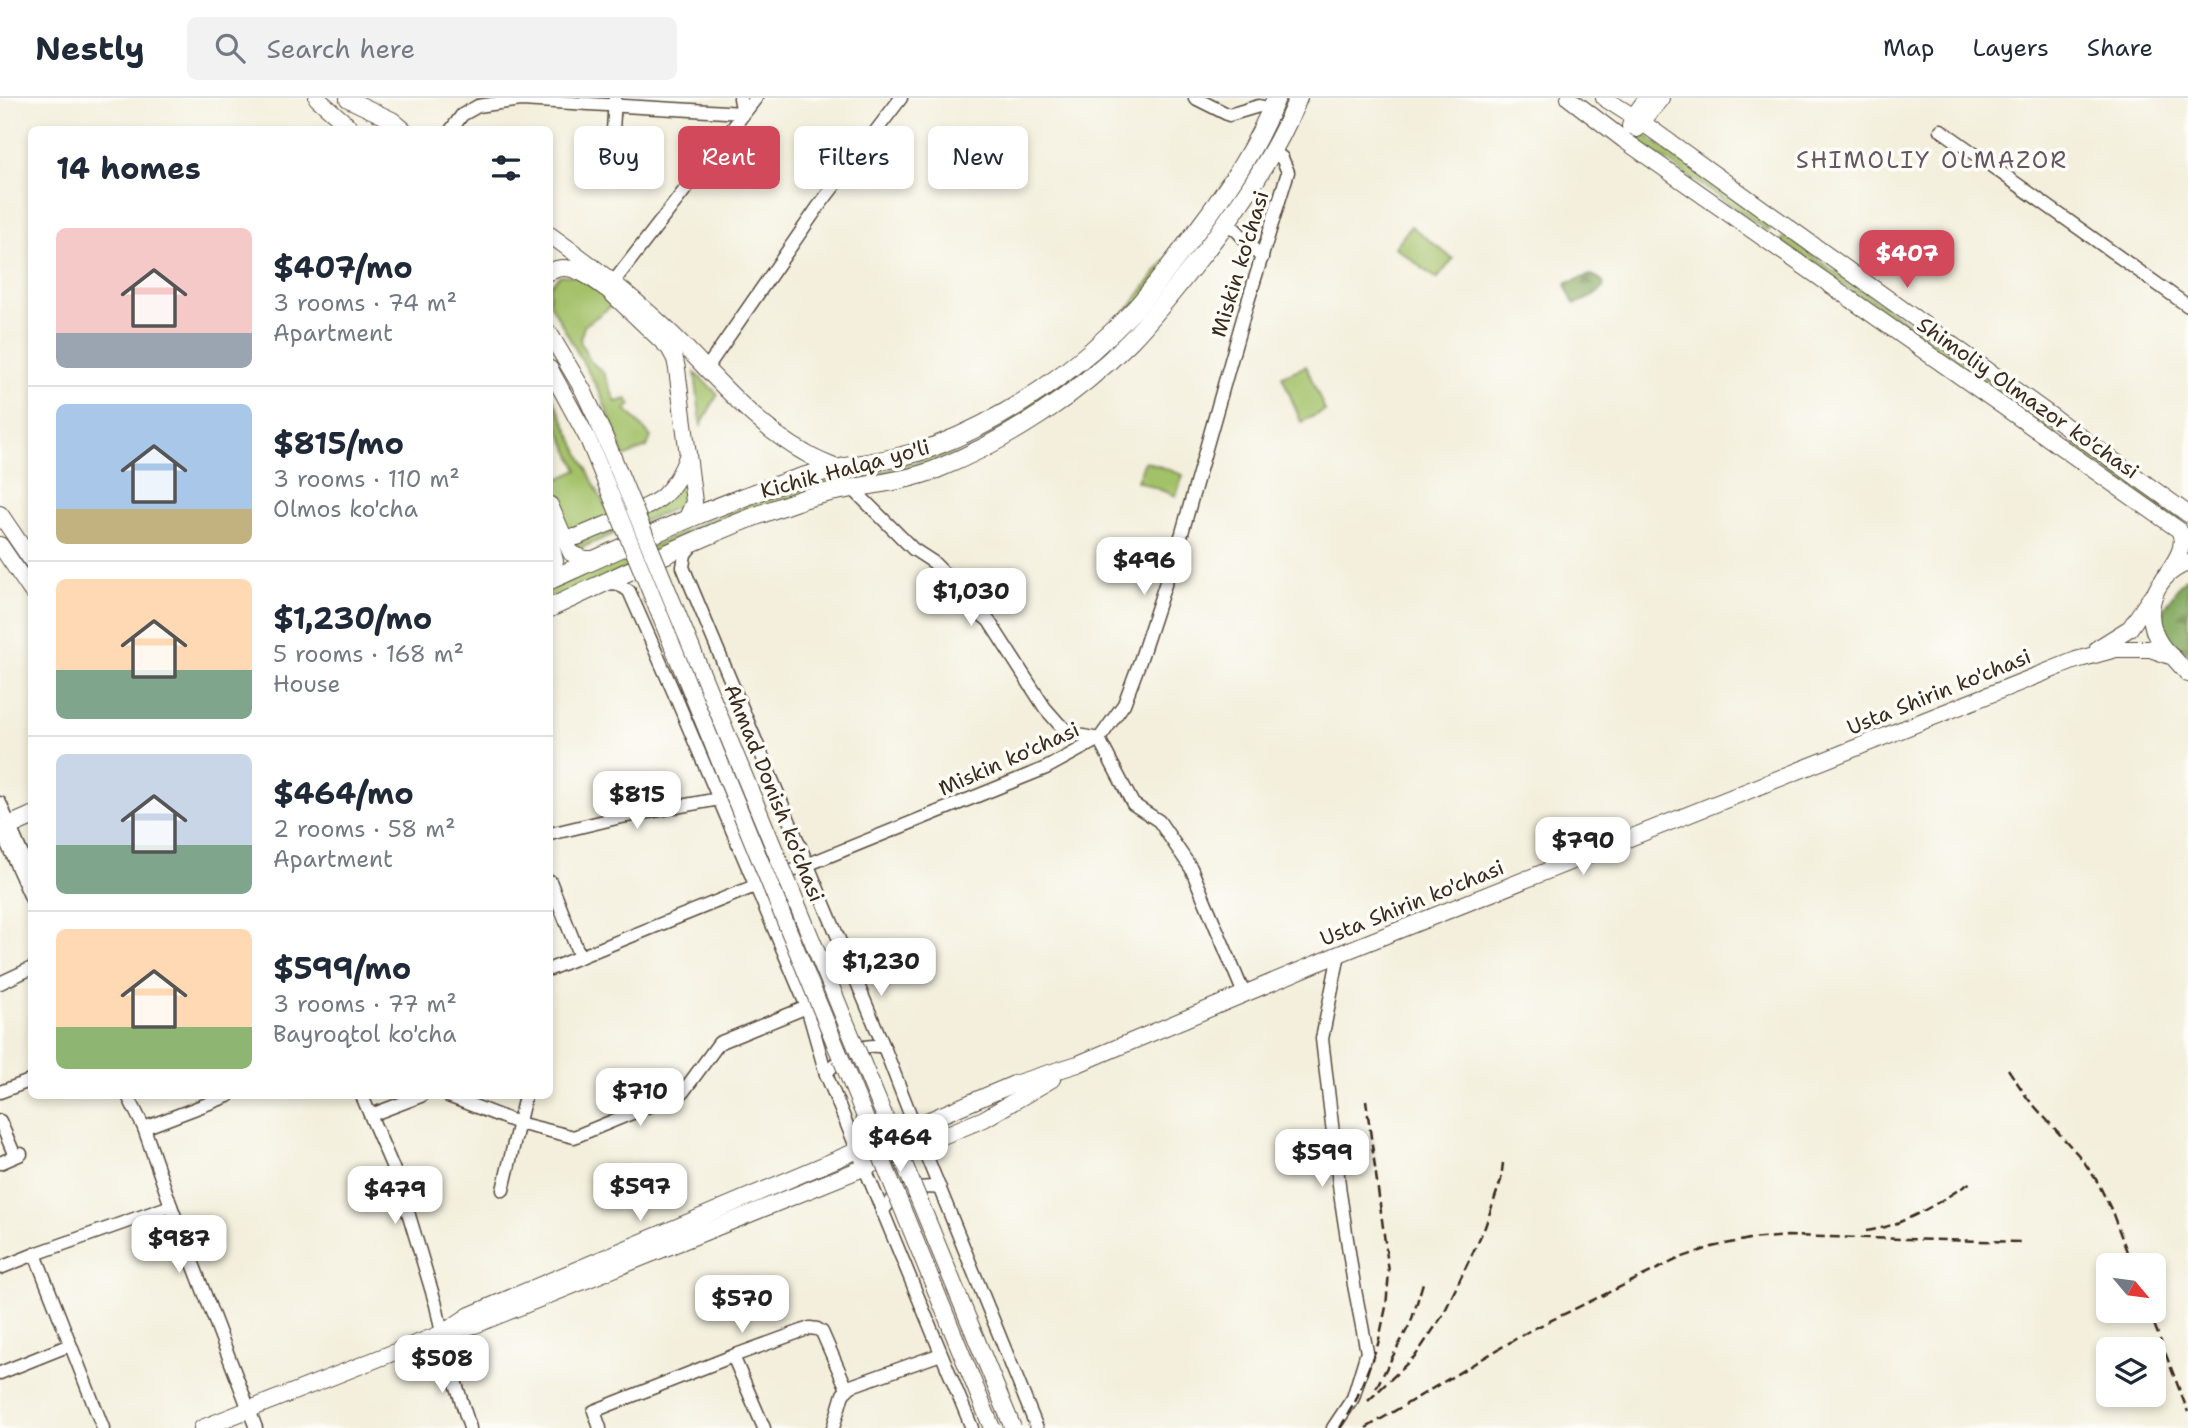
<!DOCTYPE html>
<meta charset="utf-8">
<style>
body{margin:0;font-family:"Shantell Sans",sans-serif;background:#f2f2f3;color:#1f2937;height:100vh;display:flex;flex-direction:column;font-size:26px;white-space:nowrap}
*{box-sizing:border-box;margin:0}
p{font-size:23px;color:#747a83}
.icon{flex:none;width:38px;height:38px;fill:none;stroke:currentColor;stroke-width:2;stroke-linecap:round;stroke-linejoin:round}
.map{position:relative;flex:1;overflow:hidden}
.details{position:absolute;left:28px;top:28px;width:525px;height:973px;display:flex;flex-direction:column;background:#fff;border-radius:10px;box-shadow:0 4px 10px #0003}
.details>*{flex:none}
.guide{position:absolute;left:574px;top:28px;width:665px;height:63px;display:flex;gap:14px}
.needle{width:46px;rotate:119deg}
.controls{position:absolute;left:2096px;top:1155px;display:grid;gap:14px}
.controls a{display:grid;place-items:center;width:70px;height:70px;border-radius:10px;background:#fff;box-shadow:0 4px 10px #0003;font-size:35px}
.price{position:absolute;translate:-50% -60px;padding:0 16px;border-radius:14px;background:#fff;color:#222;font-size:23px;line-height:46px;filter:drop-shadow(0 2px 4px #0008)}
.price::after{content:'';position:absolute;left:50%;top:42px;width:21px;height:16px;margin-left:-10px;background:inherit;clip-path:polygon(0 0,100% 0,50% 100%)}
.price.active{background:#d1495b;color:#fff}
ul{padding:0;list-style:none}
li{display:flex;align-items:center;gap:21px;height:175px;padding:0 28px}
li+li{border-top:2px solid #e0e1e3}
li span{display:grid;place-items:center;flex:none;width:196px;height:140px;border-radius:10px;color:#555}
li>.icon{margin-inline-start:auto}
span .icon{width:84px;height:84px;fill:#fffc;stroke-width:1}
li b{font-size:30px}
h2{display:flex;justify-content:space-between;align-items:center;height:84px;padding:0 28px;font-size:30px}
.pill{padding:0 24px;border-radius:10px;background:#fff;box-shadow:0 4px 10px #0003;font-size:24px;line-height:63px}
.pill.active{background:#d1495b;color:#fff}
header{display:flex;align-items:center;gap:42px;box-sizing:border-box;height:98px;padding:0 35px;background:#fff;border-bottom:2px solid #e0e1e3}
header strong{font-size:33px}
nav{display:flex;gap:38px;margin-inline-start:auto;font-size:24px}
.search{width:490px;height:63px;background:#f2f2f3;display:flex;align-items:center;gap:18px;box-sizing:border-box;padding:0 24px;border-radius:10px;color:#747a83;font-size:26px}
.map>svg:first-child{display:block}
</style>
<header>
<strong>Nestly</strong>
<div class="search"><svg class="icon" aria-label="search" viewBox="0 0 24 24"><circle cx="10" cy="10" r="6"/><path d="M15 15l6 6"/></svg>Search here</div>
<nav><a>Map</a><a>Layers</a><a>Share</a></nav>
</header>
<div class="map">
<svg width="2188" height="1330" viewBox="0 0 2188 1330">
<defs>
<pattern id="forest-firs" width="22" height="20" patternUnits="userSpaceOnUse" patternTransform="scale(1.75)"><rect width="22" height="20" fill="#82a75c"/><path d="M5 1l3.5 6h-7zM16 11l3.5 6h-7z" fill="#6c884b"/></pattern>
</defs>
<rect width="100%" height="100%" fill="#fdfcf7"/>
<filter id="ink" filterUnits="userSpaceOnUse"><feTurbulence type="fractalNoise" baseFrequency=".0143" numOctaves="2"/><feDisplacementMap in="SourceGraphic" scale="14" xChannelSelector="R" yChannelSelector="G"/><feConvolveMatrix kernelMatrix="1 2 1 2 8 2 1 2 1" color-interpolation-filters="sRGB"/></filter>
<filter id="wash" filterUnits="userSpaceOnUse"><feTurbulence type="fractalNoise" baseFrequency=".00686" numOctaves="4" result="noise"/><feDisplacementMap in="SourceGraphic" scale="28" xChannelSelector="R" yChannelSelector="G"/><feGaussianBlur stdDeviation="1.57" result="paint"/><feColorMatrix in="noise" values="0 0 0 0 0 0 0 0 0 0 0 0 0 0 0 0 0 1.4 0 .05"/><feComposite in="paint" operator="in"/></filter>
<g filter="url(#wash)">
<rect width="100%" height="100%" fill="#f3efdc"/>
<g fill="#a3c168" stroke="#6f7643" stroke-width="2">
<path d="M1285,0h7l-40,75 -67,94 -72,81 -70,57 -74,42 -55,22 -56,11v-6l30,-4 34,-10 163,-95 193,-251z"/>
<path d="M1642,37l4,1 124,88v6l-2,1 -127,-88 -2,-5z"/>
<path d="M1411,128l42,33 -16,20 -42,-32z"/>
<path d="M1783,140h4l272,191 -4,6 -274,-194z"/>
<path d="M560,177l18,1 36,28 -30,22 -4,15 10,20 13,11 13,30 11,-3 4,6 -5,4 25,28 -4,10 -23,10 -23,-62 -51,-92v-17z"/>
<path d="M1306,268l19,45 -24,11 -19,-46z"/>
<path d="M695,275l23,21 -17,31z"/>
<path d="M550,294l60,125 -46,13 -14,-36v-11l28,-13 -28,-60z"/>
<path d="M2076,344l106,75 -4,6 -106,-77z"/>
<path d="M1145,363l38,14 -7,21 -39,-15z"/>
<path d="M684,377l6,19 -8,11 -104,44 -8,-8 9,1z"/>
<path d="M827,380l2,3 -1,4 -278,115v-11l248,-106z"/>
</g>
<g fill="url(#forest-firs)" stroke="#5e683d" stroke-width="2">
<path d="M1591,177c31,10 -3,24 -15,29l-3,-2 -7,-15 1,-4z"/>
<path d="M2188,479v76c-13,-7 -30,-24 -25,-41 4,-11 15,-24 22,-34z"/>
</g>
</g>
<g filter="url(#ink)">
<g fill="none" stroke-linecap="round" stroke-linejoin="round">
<defs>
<g id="minor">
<path d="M1195,0l34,17 30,-9 13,3"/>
<path d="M451,32l11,-15 16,-9 43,-6 222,13 -3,-15"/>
<path d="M1941,32l247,176"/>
<path d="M612,49l3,-49"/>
<path d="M1226,125l10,7 26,28"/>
<path d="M608,191l148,-191"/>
<path d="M706,271l112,-162 83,-109"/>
<path d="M852,390l61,61 20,13 12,12 7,16 37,31 56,87 14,16 14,10 26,5 34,65 26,17 32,47 53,126"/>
<path d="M694,445l-9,11 -2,13 201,480 38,98 115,283"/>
<path d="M605,484l13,2 11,7 45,102 133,314 19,67 146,354"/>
<path d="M0,705l32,75"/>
<path d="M0,730l32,72"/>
<path d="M550,736l71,-17 98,-18"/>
<path d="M550,783l30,76"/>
<path d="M550,871l496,-201 53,-29 25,-35 16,-43 42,-128 63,-222 43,-139 -6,-14 -9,-7"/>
<path d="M0,885l32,-15"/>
<path d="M826,976c14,-19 34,-32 58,-27"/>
<path d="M0,994l32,-12"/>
<path d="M128,998l16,32 27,78 85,222"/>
<path d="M362,998l37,86 37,123 10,47 24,76"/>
<path d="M448,998l70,27 56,14 109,-45 36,-49 88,-36"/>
<path d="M371,1017l50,-19"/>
<path d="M0,1023l15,35"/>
<path d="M144,1030l84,-32"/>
<path d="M0,1065l21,-9"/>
<path d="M503,1092l22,-94"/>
<path d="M882,1114c14,-21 34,-27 58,-24"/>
<path d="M35,1156l68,174"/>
<path d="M0,1170l35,-14 136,-48"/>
<path d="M733,1258l31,72"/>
<path d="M0,1275l70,-28"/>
<path d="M600,1330l-6,-17 139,-55 77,-28 7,1 5,3 25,57"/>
<path d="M833,1330l10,-34 8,-8 90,-32"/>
<path d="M1333,1330l20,-30 14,-46 -13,-67 -14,-92 -18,-154 17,-85"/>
</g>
<g id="major">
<path d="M317,0l36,32"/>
<path d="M1569,0l55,42 555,390c9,17 -6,34 -15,48"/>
<path d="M1604,0l39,25 545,391"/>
<path d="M348,1l44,21 12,10"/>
<path d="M1630,28l3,-9 14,-19"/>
<path d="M1637,31l24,-31"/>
<path d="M550,137c42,30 82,61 120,97 43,41 82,92 135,121 11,7 23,11 34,16"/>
<path d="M550,174c20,-12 41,6 58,18l61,58 6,11 2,10 17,133 -8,18"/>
<path d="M550,236l33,56 20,43"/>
<path d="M550,271l38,70"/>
<path d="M550,407l21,48 13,6h12"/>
<path d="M0,416l32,47"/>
<path d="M550,429l13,10h14c21,-10 71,-27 86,-41 12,-11 20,-27 25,-42"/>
<path d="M550,442l5,21 -5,15"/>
<path d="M0,447l32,47"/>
<path d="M2098,550l32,-20 21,-31"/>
<path d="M2170,557c-31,-28 -23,-78 18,-92"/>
<path d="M443,1235l27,-18 544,-231 64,-20 261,-110 737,-294 40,-11h34l23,8 15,17"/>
<path d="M202,1330l241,-95 32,-8 465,-188 44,-18 68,-40"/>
</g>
<g id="highway">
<path d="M550,482c82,-37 163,-75 249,-102 44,-14 90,-15 134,-31 76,-29 147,-79 203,-139 22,-25 42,-52 62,-79 31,-41 59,-83 78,-131"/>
<path d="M550,510c83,-38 166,-80 253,-109 44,-14 91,-13 134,-30 71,-29 139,-73 193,-128 28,-29 53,-62 78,-94 35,-46 68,-94 90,-149"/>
<path d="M0,732l32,-14"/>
</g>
</defs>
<use href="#minor" stroke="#57483a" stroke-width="15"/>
<use href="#major" stroke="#57483a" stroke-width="18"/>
<use href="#highway" stroke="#57483a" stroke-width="20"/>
<use href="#minor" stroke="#fff" stroke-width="12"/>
<use href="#major" stroke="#fff" stroke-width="16"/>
<use href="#highway" stroke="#fff" stroke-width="18"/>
<g stroke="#3b2a1e" stroke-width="2.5" stroke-dasharray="10 5" stroke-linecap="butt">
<path d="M2008,971l20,30 54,60 15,22 14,28 21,56"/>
<path d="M1866,1133c39,-5 74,-30 107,-50"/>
<path d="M2149,1213l39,101"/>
<path d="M1376,1290l35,-66 12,-39"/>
<path d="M1368,1303l48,-46 27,-40 42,-88 16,-47 2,-17"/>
<path d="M1340,1330l16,-28 22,-56 8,-37 3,-35 -23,-172"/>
<path d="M1366,1330l163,-97 151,-73 32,-11 37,-8 39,-3 233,6"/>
</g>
<defs>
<g id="major-bridge">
<path d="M603,335l410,995"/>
<path d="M588,341l404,989"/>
</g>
</defs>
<use href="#major-bridge" stroke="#57483a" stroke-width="18" stroke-linecap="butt"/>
<use href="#major-bridge" stroke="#fff" stroke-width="16"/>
</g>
</g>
<g text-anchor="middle" stroke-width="7" stroke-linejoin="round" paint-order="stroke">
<g font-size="21" fill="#3b2a1e" stroke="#fdfcf7">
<text transform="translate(1240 166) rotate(-73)" y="7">Miskin ko'chasi</text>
<text transform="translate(2028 300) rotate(35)" y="7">Shimoliy Olmazor ko'chasi</text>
<text transform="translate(845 371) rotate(-15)" y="7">Kichik Halqa yo'li</text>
<text transform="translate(1939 594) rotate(-22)" y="7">Usta Shirin ko'chasi</text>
<text transform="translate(1009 661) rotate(-24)" y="7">Miskin ko'chasi</text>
<text transform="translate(774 695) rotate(68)" y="7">Ahmad Donish ko'chasi</text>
<text transform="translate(1412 805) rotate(-22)" y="7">Usta Shirin ko'chasi</text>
</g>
<g font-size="23" letter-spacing="2" fill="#655661" stroke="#fdfcf7">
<text x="1932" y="70">SHIMOLIY OLMAZOR</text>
</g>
</g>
</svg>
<div class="controls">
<a><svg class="needle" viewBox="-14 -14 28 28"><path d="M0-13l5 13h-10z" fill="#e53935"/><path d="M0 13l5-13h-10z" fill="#747a83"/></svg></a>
<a><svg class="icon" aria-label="layers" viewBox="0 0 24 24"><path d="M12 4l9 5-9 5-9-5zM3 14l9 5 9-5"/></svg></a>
</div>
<b class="price active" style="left:1907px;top:192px">$407</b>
<b class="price" style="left:1144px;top:499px">$496</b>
<b class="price" style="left:971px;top:530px">$1,030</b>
<b class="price" style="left:637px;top:733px">$815</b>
<b class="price" style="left:1583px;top:779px">$790</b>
<b class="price" style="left:881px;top:900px">$1,230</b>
<b class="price" style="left:640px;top:1030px">$710</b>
<b class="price" style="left:900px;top:1076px">$464</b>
<b class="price" style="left:1322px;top:1091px">$599</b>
<b class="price" style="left:640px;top:1125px">$597</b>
<b class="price" style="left:395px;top:1128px">$479</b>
<b class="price" style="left:179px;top:1177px">$987</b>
<b class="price" style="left:742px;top:1237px">$570</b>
<b class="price" style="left:442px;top:1297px">$508</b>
<div class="guide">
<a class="pill">Buy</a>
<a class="pill active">Rent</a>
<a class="pill">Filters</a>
<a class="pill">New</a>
</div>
<section class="details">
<h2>14 homes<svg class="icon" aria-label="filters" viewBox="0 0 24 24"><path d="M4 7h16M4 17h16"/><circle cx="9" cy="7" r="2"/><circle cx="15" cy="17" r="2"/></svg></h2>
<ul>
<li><span style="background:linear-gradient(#f6c9c9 75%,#9aa5b1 0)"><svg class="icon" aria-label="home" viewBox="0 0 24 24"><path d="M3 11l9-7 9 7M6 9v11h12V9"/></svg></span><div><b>$407/mo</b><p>3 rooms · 74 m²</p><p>Apartment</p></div></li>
<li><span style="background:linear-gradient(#a9c7e8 75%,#c2b280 0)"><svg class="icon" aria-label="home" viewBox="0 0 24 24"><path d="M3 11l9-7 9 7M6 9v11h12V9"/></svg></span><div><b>$815/mo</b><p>3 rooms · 110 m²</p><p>Olmos ko'cha</p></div></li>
<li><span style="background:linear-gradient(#ffd9b3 65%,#7fa58c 0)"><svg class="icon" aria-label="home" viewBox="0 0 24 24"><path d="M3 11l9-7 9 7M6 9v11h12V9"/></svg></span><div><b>$1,230/mo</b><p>5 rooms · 168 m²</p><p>House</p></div></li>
<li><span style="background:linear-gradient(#c9d6e8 65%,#7fa58c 0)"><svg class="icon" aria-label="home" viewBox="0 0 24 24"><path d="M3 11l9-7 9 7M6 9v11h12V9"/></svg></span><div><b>$464/mo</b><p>2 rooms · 58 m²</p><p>Apartment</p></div></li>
<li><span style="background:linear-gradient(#ffd9b3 70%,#8fb573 0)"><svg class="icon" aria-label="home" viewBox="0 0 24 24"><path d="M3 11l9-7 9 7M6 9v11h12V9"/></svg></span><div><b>$599/mo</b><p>3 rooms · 77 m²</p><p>Bayroqtol ko'cha</p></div></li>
</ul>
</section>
</div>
